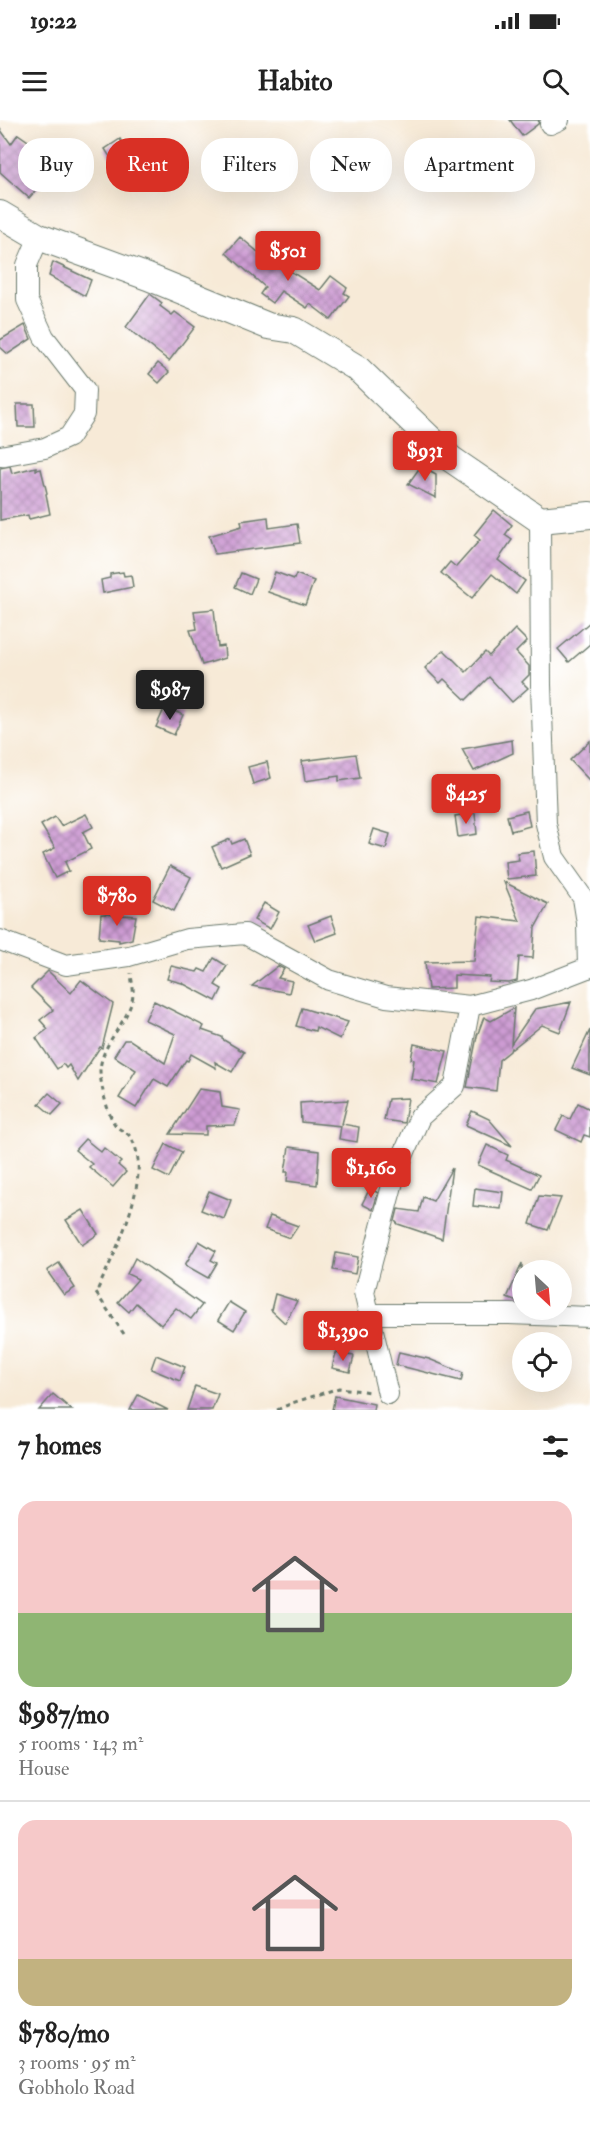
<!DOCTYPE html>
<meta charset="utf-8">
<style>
body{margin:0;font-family:"IM FELL Double Pica",serif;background:#f6f6f6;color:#222;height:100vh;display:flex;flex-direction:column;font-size:22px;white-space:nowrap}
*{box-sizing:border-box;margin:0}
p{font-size:20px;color:#767676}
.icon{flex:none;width:33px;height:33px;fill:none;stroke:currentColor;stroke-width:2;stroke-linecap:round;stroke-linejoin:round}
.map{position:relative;height:1290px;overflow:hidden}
.details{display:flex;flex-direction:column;background:#fff;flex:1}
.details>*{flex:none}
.banner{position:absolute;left:18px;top:18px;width:555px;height:54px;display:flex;gap:12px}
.needle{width:39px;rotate:154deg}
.tools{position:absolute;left:512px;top:1140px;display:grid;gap:12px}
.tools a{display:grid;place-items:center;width:60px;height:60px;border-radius:50%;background:#fff;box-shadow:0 6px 24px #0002;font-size:30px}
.price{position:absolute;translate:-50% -51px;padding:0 14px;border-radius:6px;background:#d93025;color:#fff;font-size:20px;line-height:39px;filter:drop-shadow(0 2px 3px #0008)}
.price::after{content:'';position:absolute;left:50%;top:36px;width:18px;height:14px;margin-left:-9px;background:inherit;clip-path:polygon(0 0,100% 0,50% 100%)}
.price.active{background:#222;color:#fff}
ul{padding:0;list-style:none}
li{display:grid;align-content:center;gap:12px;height:318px;padding:0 18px}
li+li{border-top:2px solid #e0e0e0}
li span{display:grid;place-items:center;height:186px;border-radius:18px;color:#555}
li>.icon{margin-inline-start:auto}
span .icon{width:108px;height:108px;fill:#fffc;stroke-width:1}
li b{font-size:26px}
h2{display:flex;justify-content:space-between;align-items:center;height:72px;padding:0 18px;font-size:26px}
.pill{padding:0 21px;border-radius:24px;background:#fff;box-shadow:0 6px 24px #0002;font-size:21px;line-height:54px}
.pill.active{background:#d93025;color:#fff}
.status{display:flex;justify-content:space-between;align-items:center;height:42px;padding:0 30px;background:#fff;direction:ltr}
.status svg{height:16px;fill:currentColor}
header{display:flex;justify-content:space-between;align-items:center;height:78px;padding:0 18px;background:#fff;font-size:27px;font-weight:700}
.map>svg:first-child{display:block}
</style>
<div class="status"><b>19:22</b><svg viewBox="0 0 49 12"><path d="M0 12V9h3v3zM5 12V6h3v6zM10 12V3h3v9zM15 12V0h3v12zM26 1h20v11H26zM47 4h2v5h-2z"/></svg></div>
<header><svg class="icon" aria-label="menu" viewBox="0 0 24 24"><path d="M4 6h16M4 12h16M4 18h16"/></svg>Habito<svg class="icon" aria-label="search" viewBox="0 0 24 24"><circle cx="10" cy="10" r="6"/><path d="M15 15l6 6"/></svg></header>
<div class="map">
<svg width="590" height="1290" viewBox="0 0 590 1290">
<defs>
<pattern id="building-cross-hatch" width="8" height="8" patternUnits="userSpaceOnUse" patternTransform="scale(1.5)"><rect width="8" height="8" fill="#cd9bd3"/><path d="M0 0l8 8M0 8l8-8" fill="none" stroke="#a680ac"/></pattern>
</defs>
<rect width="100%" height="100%" fill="#fff"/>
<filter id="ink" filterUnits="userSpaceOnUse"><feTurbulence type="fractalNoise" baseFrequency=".0167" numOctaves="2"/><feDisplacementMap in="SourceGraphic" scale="12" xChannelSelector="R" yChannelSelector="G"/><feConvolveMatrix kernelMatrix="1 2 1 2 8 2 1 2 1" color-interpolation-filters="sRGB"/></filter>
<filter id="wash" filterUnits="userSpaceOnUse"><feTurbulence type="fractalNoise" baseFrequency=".008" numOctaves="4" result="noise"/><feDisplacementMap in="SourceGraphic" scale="24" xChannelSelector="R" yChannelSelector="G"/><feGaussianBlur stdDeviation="1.35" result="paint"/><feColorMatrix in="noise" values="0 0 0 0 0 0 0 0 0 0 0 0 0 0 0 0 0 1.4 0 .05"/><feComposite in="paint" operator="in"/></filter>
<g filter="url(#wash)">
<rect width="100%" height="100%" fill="#f7ead7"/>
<g id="blocks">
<g fill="url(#building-cross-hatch)">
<path d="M510,0h29l-1,4 -16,12z"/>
<path d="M0,9l11,15 7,-10 43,30 -10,15 -3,-2 -19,21 -29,-26z"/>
<path d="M120,19l13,22 -15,9 -13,-21z"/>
<path d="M240,117l37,31 2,-4 41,26 11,-14 16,12 -3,5 5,3 -18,24 -21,-16 -3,4 -26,-17 -9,12 -12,-9 5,-7 -39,-34z"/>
<path d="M53,142l38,18 -6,16 -36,-20z"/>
<path d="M150,174l12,9 -2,3 12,9 3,-3 20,15 -26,34 -43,-34z"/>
<path d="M25,205l6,14 -23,15 -8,-7v-7z"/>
<path d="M158,243l11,9 -10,11 -10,-9z"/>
<path d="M17,284h17l1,23h-17z"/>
<path d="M10,346l2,7 24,-6v3l5,-1 6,24 -1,1 4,20 -21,5 -1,-4 -28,5v-52z"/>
<path d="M421,346l15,8v24l-28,-14z"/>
<path d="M494,390l18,15 -7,10 7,5 -14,20 27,21 -9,13 -24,-20 -20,24 -31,-25 9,-11 6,5 24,-27 -6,-5z"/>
<path d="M268,397l1,11 28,-4 3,19 -85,11 -6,-18 33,-10 -1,-5z"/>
<path d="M123,452l1,4 7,-1 2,12 -30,6 -2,-13 9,-2v-4z"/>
<path d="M275,452l19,7 2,-5 18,7 -9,24 -37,-13z"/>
<path d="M241,453l15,6 -6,15 -15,-7z"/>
<path d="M214,489l4,38 6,-1 1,12 -23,7 -12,-35 7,-1 -3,-18z"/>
<path d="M590,502v22l-21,18 -11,-13z"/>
<path d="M515,509l12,12 -11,11 13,14v9l-7,7 6,6 -16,14 -23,-25 -23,23 -22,-21 -4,4 -15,-15 19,-18 22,22 19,-20 4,4z"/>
<path d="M165,587l18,8 -9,20 -18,-8z"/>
<path d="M512,620l1,13 -39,18 -12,-22z"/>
<path d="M590,621v40l-20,-21z"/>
<path d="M356,634l4,24 -21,3v-5l-34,5 -3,-20z"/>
<path d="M267,642l4,16 -18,6 -5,-17z"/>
<path d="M527,691l3,15 -19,5 -4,-15z"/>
<path d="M475,693l2,21 -19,3 -3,-21z"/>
<path d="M86,694l7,13 -10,5 8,17 -26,13 4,9 -14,7 -12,-24 12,-6 -14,-23 14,-8 6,9z"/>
<path d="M374,709l16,5 -4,15 -17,-5z"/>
<path d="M230,719l2,5 12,-5 6,15 -29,13 -9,-20z"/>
<path d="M534,731l2,25 -29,3 -2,-17 14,-2 -2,-7z"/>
<path d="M170,746l21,11 -17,34 -21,-11z"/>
<path d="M504,762l44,22 -13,24 -2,30 -14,-1 -2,24 -8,2 -20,-1 1,-5 -36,-2v13l-26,1 -3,-27 49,-1 5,-45 41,5z"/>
<path d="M264,783l15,9 -9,17 -16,-9z"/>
<path d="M101,794l35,2 -4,23 -13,3v-2l-20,-2z"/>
<path d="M331,796l6,17 -22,8 -7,-16z"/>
<path d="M214,838l13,8 -12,19 7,4 -6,12 -34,-18 -15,-4 4,-13 26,6 2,-3 7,3z"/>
<path d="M278,846l6,3 -6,9 14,3 -3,12 -37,-7z"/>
<path d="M48,851l23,22 10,-13 32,24 -11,44 -2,-1 -22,34 -9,-16 -3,3 -3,-4 -6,5 -21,-31 12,-9 -8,-9 13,-10 -22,-22z"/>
<path d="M154,881l50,25 -2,4 20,7v2l22,13 -12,20 -17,-10 1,6 -25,-14 -3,7 -2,-1 -18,27 -14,-8 -18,29 -17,-10 17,-28 -22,-14 10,-16h6l35,23 10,-29 -30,-14z"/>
<path d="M571,882l-11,30 -18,-7 -30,24 -1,-1 -1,3 -11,9 -3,31 -29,-4 10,-51 7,-19 7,4 23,-13 -3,36 24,-35z"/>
<path d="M302,888l46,14 -8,17 -24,-12 -1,4 -19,-5z"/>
<path d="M590,910v45l-18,-7z"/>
<path d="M414,924l33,7 -9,33 -27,-5 3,-19 -3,-1z"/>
<path d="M199,969l21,3 2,15 18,3 -5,15 -29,1v9l-36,-1z"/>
<path d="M49,973l13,11 -10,11 -13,-11z"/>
<path d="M408,978l-4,25 -20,-3 4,-21z"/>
<path d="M348,980l-6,24 17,3 -2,15 -18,-3 2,-13 -40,-4 -1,-19z"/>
<path d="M578,983l12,6v28l-6,-2 -3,7 -25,-12 7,-14 7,3z"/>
<path d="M472,991l17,8 23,27 -46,-21z"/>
<path d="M85,1019l16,13 3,-4 17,14 -3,3 8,7 -13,15 -24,-20 3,-3 -17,-14z"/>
<path d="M166,1024l16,8 -13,26 -16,-8z"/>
<path d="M487,1025l21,10 -2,5 33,15 -7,14 -54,-24z"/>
<path d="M289,1027l30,4 -2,34 -30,-4 1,-9h-3z"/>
<path d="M452,1048l-10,71 -44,-15 -3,-3 3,-12 21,3 4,-15 10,4z"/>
<path d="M370,1068l8,5 -5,17 -11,-6z"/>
<path d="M475,1068l28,4 -2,17 -28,-3z"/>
<path d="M209,1071l22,9 -7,19 -23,-9z"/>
<path d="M539,1076l22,2 -13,32 -18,-6z"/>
<path d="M83,1090l15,24 -16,11 -16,-25z"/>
<path d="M270,1096l28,10 -8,12 -25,-9z"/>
<path d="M199,1121l17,10 -5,9 6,3 -9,15 -23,-13z"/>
<path d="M336,1133l22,4 -3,17 -22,-4z"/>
<path d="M135,1138l67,47 -11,14 -15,-11 -15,17 -25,-22 -7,9 -11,-10 20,-23 -11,-5z"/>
<path d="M59,1143l16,25 -11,7 -17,-24z"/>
<path d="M522,1143v39h-5l-10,-4z"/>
<path d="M275,1174l22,7 -12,22 -14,-13z"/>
<path d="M229,1182l16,10 -11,18 -16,-10z"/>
<path d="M399,1232l30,7 34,14 -2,8 -65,-16z"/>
<path d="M336,1233l18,3 -4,16 -18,-4z"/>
<path d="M156,1235l29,12 -5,14 -29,-12z"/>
<path d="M195,1266l23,8 -6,16h-25z"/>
<path d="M53,1274l19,16h-33z"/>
<path d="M138,1275l30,15h-38z"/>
<path d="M335,1276l39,8 -1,6h-41z"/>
</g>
</g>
</g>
<g filter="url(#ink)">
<use href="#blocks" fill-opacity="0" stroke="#6b7a6d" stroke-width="1.5"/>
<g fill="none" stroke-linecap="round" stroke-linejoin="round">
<defs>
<g id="minor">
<path d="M550,4l9,-4"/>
<path d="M0,336l45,-8 24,-11 15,-23 1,-24 -41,-53 -17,-37v-35l12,-28"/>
<path d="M540,400l1,165 5,139 8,33 29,41 4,25 1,45"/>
<path d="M0,820l66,25 63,-9 58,-17 58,-5 84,46 57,17 84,9 61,-16 59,-23"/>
<path d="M370,1194h139l81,3"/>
<path d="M388,1274l-24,-102 31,-118 25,-57 35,-31 15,-80"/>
</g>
<path id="tertiary" d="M0,94l39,23 109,40 120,49 26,4 63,38 94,91 89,61 50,-5"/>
</defs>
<use href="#minor" stroke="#6b7a6d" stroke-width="22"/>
<use href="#tertiary" stroke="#6b7a6d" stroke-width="28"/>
<g stroke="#6b7a6d" stroke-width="3" stroke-dasharray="4.5 4.5" stroke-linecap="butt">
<path d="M124,1214l-28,-41c17,-37 59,-117 35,-155 -3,-6 -10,-7 -14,-11 -9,-9 -17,-44 -17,-57 2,-29 30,-49 33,-75 1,-7 -2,-16 -2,-22"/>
<path d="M277,1290l15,-7 47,-15 31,4"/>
</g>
<use href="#minor" stroke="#fff" stroke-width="20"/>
<use href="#tertiary" stroke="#fff" stroke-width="26"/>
</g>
</g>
</svg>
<div class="tools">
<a><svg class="needle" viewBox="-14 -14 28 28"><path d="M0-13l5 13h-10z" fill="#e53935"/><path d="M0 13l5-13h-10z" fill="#767676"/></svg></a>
<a><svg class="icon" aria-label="locate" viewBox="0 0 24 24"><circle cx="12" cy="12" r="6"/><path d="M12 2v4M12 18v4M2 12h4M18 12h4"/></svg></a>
</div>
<b class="price" style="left:288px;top:162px">$501</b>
<b class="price" style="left:425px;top:362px">$931</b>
<b class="price active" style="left:170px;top:601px">$987</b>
<b class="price" style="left:466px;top:705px">$425</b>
<b class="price" style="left:117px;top:807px">$780</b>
<b class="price" style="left:371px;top:1079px">$1,160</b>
<b class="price" style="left:343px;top:1242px">$1,390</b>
<div class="banner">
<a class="pill">Buy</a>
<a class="pill active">Rent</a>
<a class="pill">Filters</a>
<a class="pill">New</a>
<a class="pill">Apartment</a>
</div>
</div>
<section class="details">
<h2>7 homes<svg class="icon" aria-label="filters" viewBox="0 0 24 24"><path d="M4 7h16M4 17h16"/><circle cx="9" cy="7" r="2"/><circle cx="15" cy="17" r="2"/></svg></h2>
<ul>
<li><span style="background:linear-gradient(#f6c9c9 60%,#8fb573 0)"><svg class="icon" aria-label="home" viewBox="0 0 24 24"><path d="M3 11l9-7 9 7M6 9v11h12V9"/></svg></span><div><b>$987/mo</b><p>5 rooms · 143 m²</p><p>House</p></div></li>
<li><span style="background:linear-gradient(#f6c9c9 75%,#c2b280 0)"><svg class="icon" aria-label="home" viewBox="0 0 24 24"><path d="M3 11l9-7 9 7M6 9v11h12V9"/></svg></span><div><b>$780/mo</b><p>3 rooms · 95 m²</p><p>Gobholo Road</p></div></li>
</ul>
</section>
